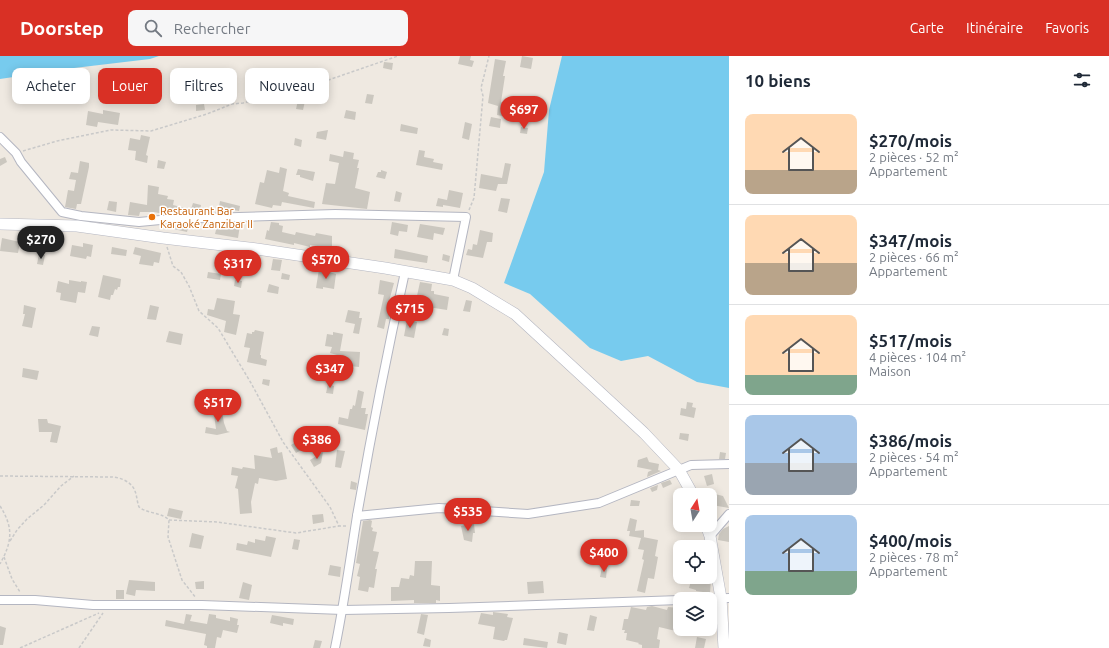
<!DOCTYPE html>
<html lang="fr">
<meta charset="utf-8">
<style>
body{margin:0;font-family:Ubuntu,sans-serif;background:#f6f6f7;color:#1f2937;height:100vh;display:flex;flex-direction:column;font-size:15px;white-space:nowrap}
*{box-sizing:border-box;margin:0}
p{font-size:13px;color:#747a83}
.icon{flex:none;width:22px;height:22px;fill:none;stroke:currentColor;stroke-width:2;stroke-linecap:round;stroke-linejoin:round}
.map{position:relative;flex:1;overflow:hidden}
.side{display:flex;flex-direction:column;background:#fff;width:380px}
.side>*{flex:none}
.banner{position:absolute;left:12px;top:12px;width:380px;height:36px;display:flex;gap:8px}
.needle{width:26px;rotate:11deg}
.controls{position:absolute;left:673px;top:432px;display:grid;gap:8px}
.controls a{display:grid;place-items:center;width:44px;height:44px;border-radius:8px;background:#fff;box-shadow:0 2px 10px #0003;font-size:20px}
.price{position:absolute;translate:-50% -34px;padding:0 9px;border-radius:14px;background:#d93025;color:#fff;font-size:13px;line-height:26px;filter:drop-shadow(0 1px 2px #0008)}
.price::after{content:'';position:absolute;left:50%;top:24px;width:12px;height:9px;margin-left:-6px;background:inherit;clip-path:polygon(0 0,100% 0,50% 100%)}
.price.current{background:#222;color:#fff}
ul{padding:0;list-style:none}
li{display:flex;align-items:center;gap:12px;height:100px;padding:0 16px}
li+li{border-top:1px solid #e0e1e3}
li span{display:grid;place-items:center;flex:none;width:112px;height:80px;border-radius:8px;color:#555}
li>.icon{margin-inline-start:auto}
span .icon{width:48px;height:48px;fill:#fffc;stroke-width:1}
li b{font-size:17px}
h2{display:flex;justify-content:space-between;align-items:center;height:48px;padding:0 16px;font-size:17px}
.chip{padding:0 14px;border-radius:8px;background:#fff;box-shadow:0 2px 10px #0003;font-size:14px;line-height:36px}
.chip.current{background:#d93025;color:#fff}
header{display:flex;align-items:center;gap:24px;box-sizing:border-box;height:56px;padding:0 20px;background:#d93025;color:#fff}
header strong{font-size:19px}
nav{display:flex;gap:22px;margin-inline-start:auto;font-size:14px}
.search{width:280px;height:36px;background:#f6f6f7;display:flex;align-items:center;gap:10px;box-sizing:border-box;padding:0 14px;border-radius:8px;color:#747a83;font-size:15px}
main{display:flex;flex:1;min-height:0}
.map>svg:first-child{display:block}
</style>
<header>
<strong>Doorstep</strong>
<div class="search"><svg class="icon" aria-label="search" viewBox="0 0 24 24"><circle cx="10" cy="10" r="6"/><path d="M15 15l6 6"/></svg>Rechercher</div>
<nav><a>Carte</a><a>Itinéraire</a><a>Favoris</a></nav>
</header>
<main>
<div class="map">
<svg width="729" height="592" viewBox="0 0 729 592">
<rect width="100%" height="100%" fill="#efe9e1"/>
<g fill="#77cbee">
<path d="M0,0h159l-9,3 -76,9 -74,11z"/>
<path d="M562,0h167v332l-32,-6 -49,-26 -27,5 -31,-13 -60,-54 -26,-11 40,-111 5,-62z"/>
</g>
<g fill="#cbc7bf">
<path d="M460,0h11l-1,4 4,1 -2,6 -14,-3z"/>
<path d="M522,0l11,2 -2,11 -11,-2z"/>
<path d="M495,3l11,2 -3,15h2l-4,26 10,3 -4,12 -10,-2 1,-9 -10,-3z"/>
<path d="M384,6l9,1 -1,7 -9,-2z"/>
<path d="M272,20l7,1 -2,11 -7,-1z"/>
<path d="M367,38l7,1 -2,9 -7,-1z"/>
<path d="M298,44l7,1 -2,9 -7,-1z"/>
<path d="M204,48l1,6 -9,1v-6z"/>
<path d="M103,54l17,3 -2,12 -20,-3 -1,5 -11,-2 2,-14 15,3z"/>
<path d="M346,54l10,2 -1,8 -11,-2z"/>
<path d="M491,61l10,2 -1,9 -11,-2z"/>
<path d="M465,66l7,2 -3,16 -7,-2z"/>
<path d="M401,68l17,4 -1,6 -17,-3z"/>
<path d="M521,71l7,1 -1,6 -7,-1z"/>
<path d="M328,74l-2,10 -10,-2 1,-6z"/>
<path d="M141,79l9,2 -4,18 2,1 -1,7 -12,-3 1,-9 -8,-1 2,-12 10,2z"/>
<path d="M295,82l7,2 -1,7 -7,-2z"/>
<path d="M419,94l6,1 -1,6 10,2 -1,3 10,2 -1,6 -26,-5z"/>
<path d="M344,95l10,2 -1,6 6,1 -2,8h2l-4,20 15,4 -3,17 -45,-5 4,-21 9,1 4,-21 -10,-2 1,-7 13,3z"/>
<path d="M5,101l2,5 -7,4v-7z"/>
<path d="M158,104l8,2 -2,7 -7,-1z"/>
<path d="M80,105l9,2v4l-8,37h-4l-1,5 -11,-2 3,-17 6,1 2,-11 -7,-1 2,-7 7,1z"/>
<path d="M505,107l6,1 -4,20h-9l-2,7 -17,-3 2,-14 21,4z"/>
<path d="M280,111l7,2 -4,22 6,2 -1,3 27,6 -1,6 -32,-6 -1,4 -8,-1 -1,3 -17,-4 5,-22 4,1 3,-13 12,3z"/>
<path d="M298,113l17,3 -2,9 -13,-4v-2h-4z"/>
<path d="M381,114l6,2 -2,7 -9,-2 2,-5h3z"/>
<path d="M148,129l11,2 -1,7 10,2 -1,3 7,1 -1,5 12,3 -1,5 -20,1 -10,-2h-14l-1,4 -11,-1 2,-13 17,3z"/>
<path d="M449,134l14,3 -3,15 -11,-2 -6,-1v2l-7,-1 2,-8 9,2z"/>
<path d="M396,135l6,2 -2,9 -6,-1z"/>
<path d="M501,142l9,1 -3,14 -9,-2z"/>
<path d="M109,145l8,1 -1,10 -9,-2z"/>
<path d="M220,145l20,5 -1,5 -11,-2v3h-10z"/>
<path d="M193,147l8,2 -1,6 -9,-2z"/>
<path d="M271,166l8,1v2l4,1 -1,6 13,3 1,-3 19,4 1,-3 16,3v12l-22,-3v2l-16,-4v2l-29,-6 2,-9 2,1z"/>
<path d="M392,166l16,3 -1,7 -8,-1 -1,5 -8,-2z"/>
<path d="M233,167l7,2 -2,13 -23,-4 2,-8 14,3z"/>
<path d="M189,168l-2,8 -18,-4v-3z"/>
<path d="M420,168l25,4 -2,7 -9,-2 -1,7 -16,-3z"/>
<path d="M480,174l13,3 -1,9h-5l-4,16 -17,-3 2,-6 4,1 1,-6 4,1z"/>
<path d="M28,178l6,1 -2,8 -5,-1z"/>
<path d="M2,182l18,4 -2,11 -18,-2z"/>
<path d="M83,187l10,2 -2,12 -4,-1 -1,3 -16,-3 2,-11 11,2z"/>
<path d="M112,191l15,3 -1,6 -15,-2z"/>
<path d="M135,191l26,6 -2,10 -5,-1 -1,4 -14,-2 2,-8 -8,-2z"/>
<path d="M395,193l33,7 -1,7 -33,-5z"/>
<path d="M232,197l9,2 -2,7 -8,-3z"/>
<path d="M39,198l6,1 -2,10 -6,-1z"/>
<path d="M443,198l7,2 -1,6 -7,-2z"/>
<path d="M273,203l9,1 -2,11 -9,-1z"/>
<path d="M319,213l17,5 -2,15 -11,-2v2l-7,-1z"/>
<path d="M208,216l13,2 -1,6 -13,-2z"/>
<path d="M282,217l8,2 -1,5 -8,-1z"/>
<path d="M103,219l18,4 -1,8h-2l-1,3 -2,-1 -2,6h-2l-1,5 -12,-3z"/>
<path d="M69,224l12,2v-1l6,1 -2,11 -7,-1 -2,11 -16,-3 1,-7 -5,-1 2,-11 11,3z"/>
<path d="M235,224l7,1 -1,7 -7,-2z"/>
<path d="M380,224l14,3 -6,22 3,1 -2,13h-3l-2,10 -7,-2 7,-32 -6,-1z"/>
<path d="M420,226l12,2 -1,7h3v3l15,3 -2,13 -32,-5z"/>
<path d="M269,228l10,3 -1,7 -11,-2z"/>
<path d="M217,242l18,3 -2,13 7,1 -4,20 -12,-3 2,-11 -19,-6 1,-6 6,1z"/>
<path d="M466,244l6,1 -2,11 -7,-1z"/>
<path d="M24,249l12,3 -4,20 -10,-2 3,-12h-2z"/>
<path d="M150,249l9,2 -3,13 -9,-1z"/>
<path d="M348,254l12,2 -1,6h3l-3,16 -6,-1 2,-9 -10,-2z"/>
<path d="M407,264l10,2 -3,16 -10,-2z"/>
<path d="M92,270l8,1 -2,10 -9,-2z"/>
<path d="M444,272l5,1 -1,7 -6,-1z"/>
<path d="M255,274l9,2 -4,23h1v3l6,2 -1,6 -19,-4 3,-14 -6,-1 3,-14 5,1v-2h2z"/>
<path d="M169,275l14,3 -2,11 -15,-3z"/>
<path d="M333,276l10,2 -3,17 20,1 -1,15 -9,-1v-7l-14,-2 1,-2 -7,-2 2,-6 -7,-1 2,-12 6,1z"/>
<path d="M23,312l16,3 -2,9 -15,-3z"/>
<path d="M263,323l7,1 -1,6 -7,-2z"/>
<path d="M328,328l6,2 -1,8 -7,-1z"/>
<path d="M358,334l6,2 -3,16h5l-1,6h3l-3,16 -27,-6 1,-7 9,2 2,-10h2l1,-4 2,1z"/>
<path d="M687,346l6,1 -1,4 4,1 -2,10 -14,-3 1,-7 5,1z"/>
<path d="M221,350l3,17 3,8 3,1 -13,3 -12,-2 1,-6 10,2 -3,-22z"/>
<path d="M38,363h9l1,4 13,3 -4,17 -7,-1 2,-10h-13z"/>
<path d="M680,377l9,1 -1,7 -9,-2z"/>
<path d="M297,385l6,8 -7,4 -5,-8z"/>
<path d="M277,391l1,6 4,-1 5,27 -11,2 -17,-3 -1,6 -3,-1 -4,19 1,11 -12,1 -2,-25 -3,-1 3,-12 -7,-1 1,-8 10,2 1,-2 12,2 -1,-14 18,3 -2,-9z"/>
<path d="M337,394l8,1 -4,17 -6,-1z"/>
<path d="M323,396l-2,11 -7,4 -4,-7z"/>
<path d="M720,396l6,1 -1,6h-6z"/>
<path d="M647,401l2,5 10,2 -1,6 3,1 -14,6 1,-5 4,-2 -15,-3 1,-7z"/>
<path d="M712,418l2,10 -7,2 -3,-10z"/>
<path d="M670,424l2,4 -9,4 -2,-5z"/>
<path d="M351,425l6,2 -1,7 -6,-1z"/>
<path d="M658,429l-1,5 -5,2 -2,-4z"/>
<path d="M715,438l8,2 6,12 -17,-3z"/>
<path d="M631,444l9,1 -1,5h-9z"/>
<path d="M169,452l14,3 -2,8 -14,-3z"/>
<path d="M323,458l1,8 -11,2 -1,-9z"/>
<path d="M630,462l7,2 -2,11 9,-1v7h-1l15,3 -3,16 3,1 -4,22 -6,-1 -3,15 -8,-2 7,-31 -2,-1 2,-9 -6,-1 3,-11 -12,-2 1,-5h-3z"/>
<path d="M370,464l2,1 -1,6 2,1 -1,3 5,1 -4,19 6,1 -4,17h2l-3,19 -5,-1 -1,5 -10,-2 2,-13 -3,-1 3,-12 -4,-1 7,-42z"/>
<path d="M474,468l1,9h-2l-1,9 -8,-2 -3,-14z"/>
<path d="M729,470v16l-11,-2 1,-6 4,-5z"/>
<path d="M192,477l12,3 -3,13 -12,-2z"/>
<path d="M266,480l10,2 -5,19 -35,-7 1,-7 10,2 1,-4 7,2v-4l10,2z"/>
<path d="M294,483l6,1 -2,10 -6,-1z"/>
<path d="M415,505h17l-1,24 9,1v15l-4,-1v3h-22v-3l-23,1v-14h8l2,-9 8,1 1,-4 4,1z"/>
<path d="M330,509l11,2 -1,10 -12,-2z"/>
<path d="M602,511l5,1 -1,10 -6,-1z"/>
<path d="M692,521h9l10,3 -1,13 -14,-2v-1l-7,-2z"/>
<path d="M129,524l26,2v9l-19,-1 -1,6 -9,-2z"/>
<path d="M204,525v8h-8l-1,-7z"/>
<path d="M543,525l1,12 -16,1 -1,-12z"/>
<path d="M243,526l9,3 -3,15 -10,-2z"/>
<rect x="116" y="534" width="8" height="9"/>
<path d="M652,550l15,4 1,-3 12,1v24l-21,-5 -2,12 3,1 -1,8h-17v-3l-4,-1 1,-1 -13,-3 1,-7h-3l1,-3h-3l2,-11h4l3,-12 15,3 1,-3z"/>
<path d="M493,556l15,2 -1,3 6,1 -6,22h-2l-1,1 -11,-2 2,-12 -17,-3 3,-11 12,2z"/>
<path d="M186,558l6,1 -2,6 17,3 2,-10 7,1v3l14,3v-4l8,2 -1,6h2l-2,8 -14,-3 -2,8 -4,-1 -2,11h-8v-2l-3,-1 2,-11 -41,-8 1,-6 18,4z"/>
<path d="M421,558l7,1 -4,20 -7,-2z"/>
<path d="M272,559l22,4 -1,6 -10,-2v3l-13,-3z"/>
<path d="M590,559l7,2 -3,14 -7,-1z"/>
<path d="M0,570l6,2 -3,17h-3z"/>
<path d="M559,576l9,2 -2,11 -9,-2z"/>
<path d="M697,581l9,2 -2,9h-9z"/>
<path d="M425,582l6,2 -1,7 -7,-1z"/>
<path d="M524,582l24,4 -1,6 -24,-3z"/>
<path d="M315,584l7,1 -2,7h-7z"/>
</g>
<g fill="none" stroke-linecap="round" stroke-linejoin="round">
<defs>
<g id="minor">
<path d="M0,81l16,16 5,9 41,50 19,4 58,6 32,-3 164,-5 131,3 -13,63"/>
<path d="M357,460l82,-8 89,6 71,-11 92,-38 38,-1"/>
<path d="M710,480l19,-22"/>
<path d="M706,543l23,-1"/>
<path d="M0,544h35l58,5h109l141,5 106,-2 231,-8"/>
<path d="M335,592c9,-44 15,-88 22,-132 14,-81 30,-163 48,-244"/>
</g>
<g id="secondary">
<path d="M0,168l77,2 86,12 94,11 128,19 68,12 19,8 43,26 129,119 35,37 14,25"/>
<path d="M706,469l4,11 11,62 3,50"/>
</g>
</defs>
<use href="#minor" stroke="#b4b6c1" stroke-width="10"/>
<use href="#secondary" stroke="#b4b6c1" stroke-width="12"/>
<g stroke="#c9c9c9" stroke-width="1.5" stroke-dasharray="3 2" stroke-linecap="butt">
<path d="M23,95l34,-10 54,-11 40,1 56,-17 25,-10 11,-1 68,-17 87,-30"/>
<path d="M469,154l5,-12 9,-102 -2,-8 8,-32"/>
<path d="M167,191l6,19 8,6 8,14 10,25 19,17 33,55 32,59 47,65 9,19h9"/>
<path d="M0,420l111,1c9,0 21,5 24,14 2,5 2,11 4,16 9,7 22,5 30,13l-1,17 14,43 14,18"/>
<path d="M0,450c14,22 12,36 0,58"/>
<path d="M169,464l48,2 79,11 43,-7"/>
<path d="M10,485l7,-11 10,-11 17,-14 17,-19 13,-10"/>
<path d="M4,501l8,22 8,13"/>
<path d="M20,592l79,-35"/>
<path d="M79,592l24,-35"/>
</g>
<use href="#minor" stroke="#fff" stroke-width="8"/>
<use href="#secondary" stroke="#fff" stroke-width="11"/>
</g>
<circle fill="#e8710a" stroke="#fff" stroke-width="1.5" cx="152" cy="161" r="4"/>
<g text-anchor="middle" stroke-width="3" stroke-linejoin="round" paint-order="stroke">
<g font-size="11" fill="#c56008" stroke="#fff" text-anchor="start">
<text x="160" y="159">Restaurant Bar<tspan x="160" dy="13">Karaoké Zanzibar II</tspan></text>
</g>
</g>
</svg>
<div class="controls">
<a><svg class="needle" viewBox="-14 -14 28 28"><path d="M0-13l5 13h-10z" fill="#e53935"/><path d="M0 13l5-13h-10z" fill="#747a83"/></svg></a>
<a><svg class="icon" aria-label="locate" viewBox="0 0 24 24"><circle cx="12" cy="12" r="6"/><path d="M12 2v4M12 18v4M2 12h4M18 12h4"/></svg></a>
<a><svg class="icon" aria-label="layers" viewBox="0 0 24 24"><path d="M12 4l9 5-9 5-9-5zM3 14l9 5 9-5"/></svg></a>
</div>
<b class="price" style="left:524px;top:74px">$697</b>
<b class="price current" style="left:41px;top:204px">$270</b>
<b class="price" style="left:326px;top:224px">$570</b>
<b class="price" style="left:238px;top:228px">$317</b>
<b class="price" style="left:410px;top:273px">$715</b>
<b class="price" style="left:330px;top:333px">$347</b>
<b class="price" style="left:218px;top:367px">$517</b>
<b class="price" style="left:317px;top:404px">$386</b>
<b class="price" style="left:468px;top:476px">$535</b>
<b class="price" style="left:604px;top:517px">$400</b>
<div class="banner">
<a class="chip">Acheter</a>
<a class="chip current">Louer</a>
<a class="chip">Filtres</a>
<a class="chip">Nouveau</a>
</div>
</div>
<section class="side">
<h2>10 biens<svg class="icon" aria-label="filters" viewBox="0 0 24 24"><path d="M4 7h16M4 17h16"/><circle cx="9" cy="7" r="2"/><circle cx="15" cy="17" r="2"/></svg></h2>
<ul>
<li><span style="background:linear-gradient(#ffd9b3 70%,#b9a48a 0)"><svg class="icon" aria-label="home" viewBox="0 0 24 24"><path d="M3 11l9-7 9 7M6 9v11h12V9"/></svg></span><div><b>$270/mois</b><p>2 pièces · 52 m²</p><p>Appartement</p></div></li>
<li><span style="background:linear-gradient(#ffd9b3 60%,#b9a48a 0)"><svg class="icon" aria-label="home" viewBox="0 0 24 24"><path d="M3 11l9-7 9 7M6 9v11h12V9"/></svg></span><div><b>$347/mois</b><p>2 pièces · 66 m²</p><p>Appartement</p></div></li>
<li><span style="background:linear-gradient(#ffd9b3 75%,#7fa58c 0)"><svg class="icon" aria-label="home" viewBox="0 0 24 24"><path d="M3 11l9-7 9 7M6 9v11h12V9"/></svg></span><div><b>$517/mois</b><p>4 pièces · 104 m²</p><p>Maison</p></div></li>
<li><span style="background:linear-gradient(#a9c7e8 60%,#9aa5b1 0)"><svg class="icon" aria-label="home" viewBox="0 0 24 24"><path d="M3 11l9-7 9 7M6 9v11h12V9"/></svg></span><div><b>$386/mois</b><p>2 pièces · 54 m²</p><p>Appartement</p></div></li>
<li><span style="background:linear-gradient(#a9c7e8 70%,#7fa58c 0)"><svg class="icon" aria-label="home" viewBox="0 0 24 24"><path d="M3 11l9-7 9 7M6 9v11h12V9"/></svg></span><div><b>$400/mois</b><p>2 pièces · 78 m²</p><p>Appartement</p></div></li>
</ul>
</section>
</main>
